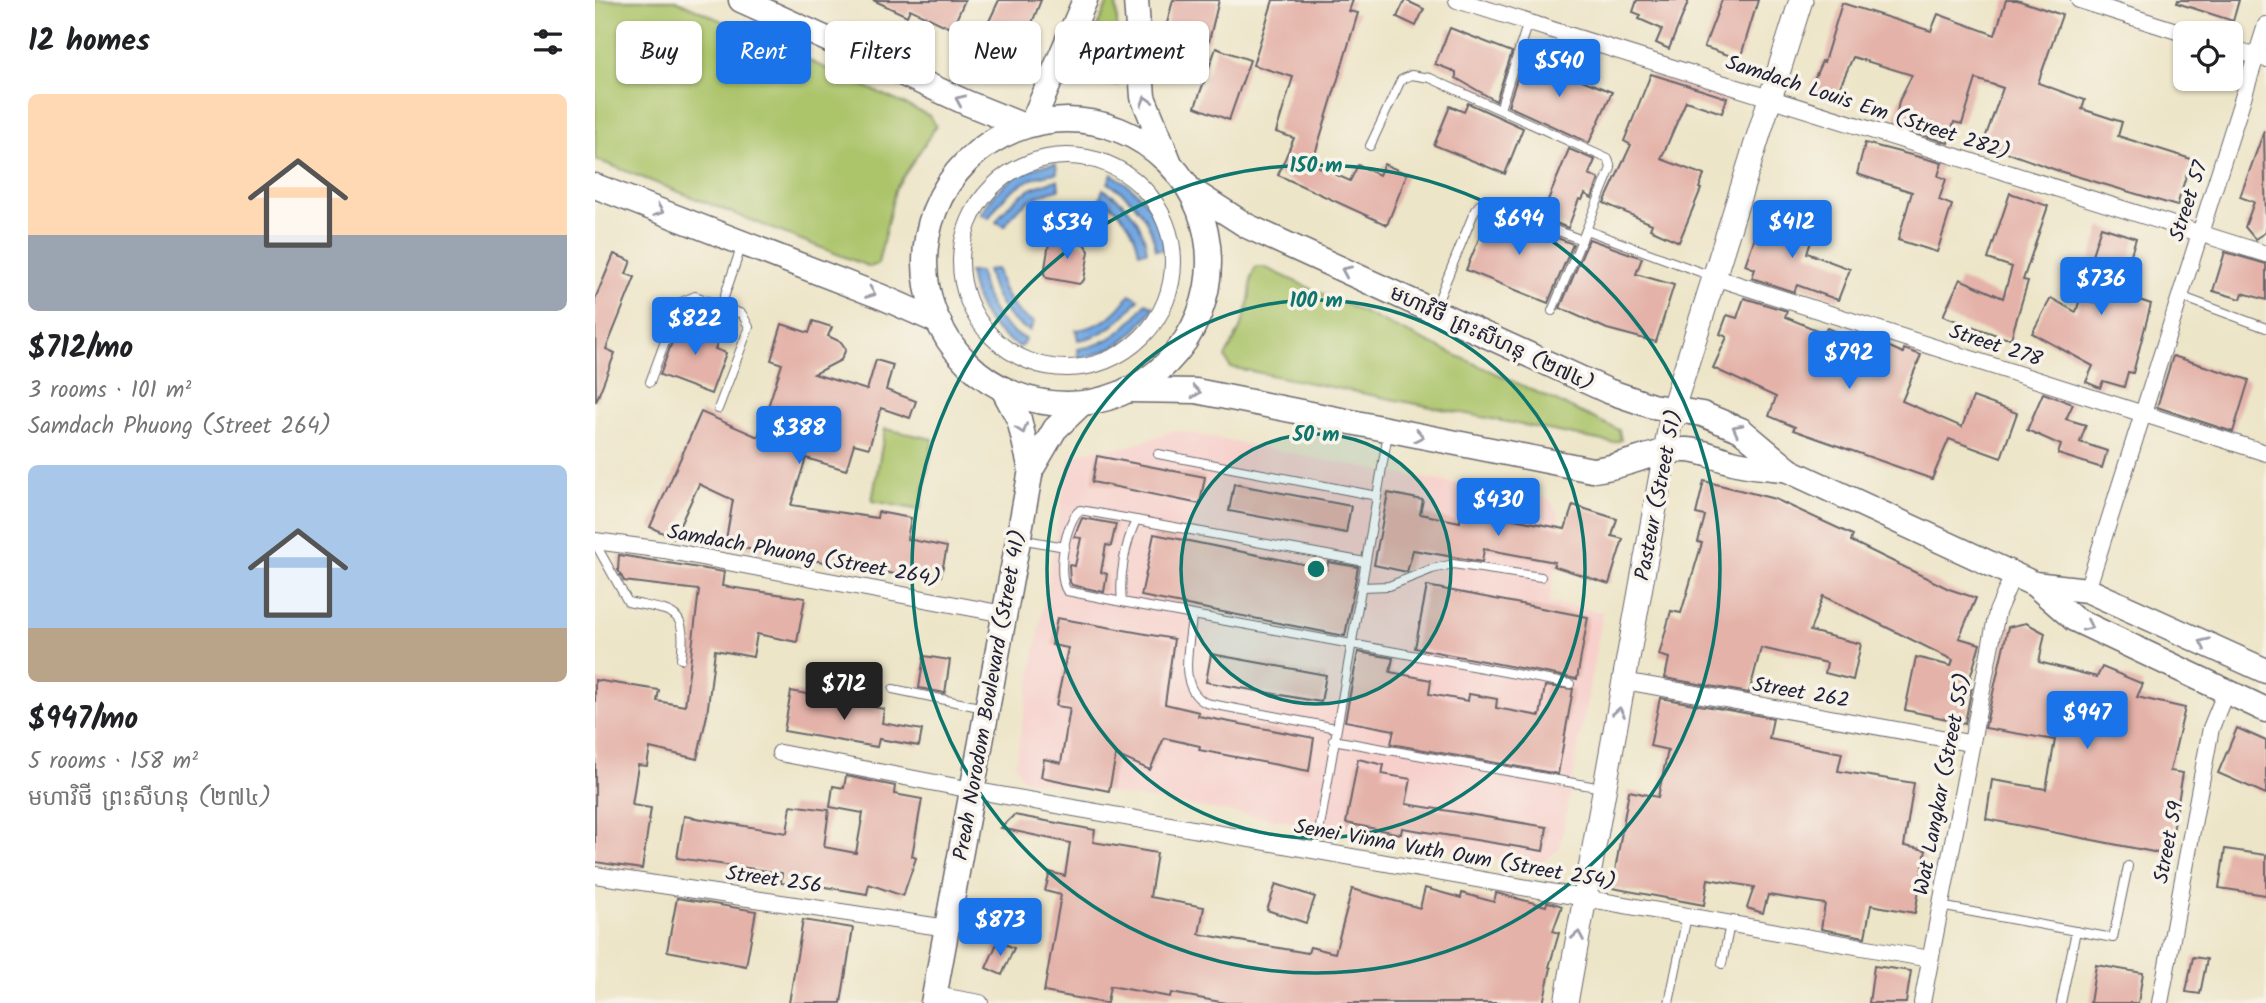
<!DOCTYPE html>
<meta charset="utf-8">
<style>
body{margin:0;font-family:Kalam,"Noto Sans Khmer",sans-serif;background:#f2f2f2;color:#202124;height:100vh;display:flex;flex-direction:column;font-size:26px;white-space:nowrap}
*{box-sizing:border-box;margin:0}
p{font-size:23px;color:#757577}
.icon{flex:none;width:38px;height:38px;fill:none;stroke:currentColor;stroke-width:2;stroke-linecap:round;stroke-linejoin:round}
.map{position:relative;flex:1;overflow:hidden}
.drawer{display:flex;flex-direction:column;background:#fff;width:595px}
.drawer>*{flex:none}
.top-card{position:absolute;left:21px;top:21px;width:665px;height:63px;display:flex;gap:14px}
.tools{position:absolute;left:1578px;top:21px;display:grid;gap:14px}
.tools a{display:grid;place-items:center;width:70px;height:70px;border-radius:10px;background:#fff;box-shadow:0 2px 5px #0004;font-size:35px}
.price{position:absolute;translate:-50% -60px;padding:0 16px;border-radius:7px;background:#1a73e8;color:#fff;font-size:23px;line-height:46px;filter:drop-shadow(0 2px 4px #0008)}
.price::after{content:'';position:absolute;left:50%;top:42px;width:21px;height:16px;margin-left:-10px;background:inherit;clip-path:polygon(0 0,100% 0,50% 100%)}
.price.on{background:#222;color:#fff}
ul{padding:0;list-style:none}
li{display:grid;align-content:center;gap:14px;height:371px;padding:0 28px}
li span{display:grid;place-items:center;height:217px;border-radius:10px;color:#555}
li>.icon{margin-inline-start:auto}
span .icon{width:126px;height:126px;fill:#fffc;stroke-width:1}
li b{font-size:30px}
h2{display:flex;justify-content:space-between;align-items:center;height:84px;padding:0 28px;font-size:30px}
.chip{padding:0 24px;border-radius:10px;background:#fff;box-shadow:0 2px 5px #0004;font-size:24px;line-height:63px}
.chip.on{background:#1a73e8;color:#fff}
main{display:flex;flex:1;min-height:0}
.map>svg:first-child{display:block}
</style>
<main>
<section class="drawer">
<h2>12 homes<svg class="icon" aria-label="filters" viewBox="0 0 24 24"><path d="M4 7h16M4 17h16"/><circle cx="9" cy="7" r="2"/><circle cx="15" cy="17" r="2"/></svg></h2>
<ul>
<li><span style="background:linear-gradient(#ffd9b3 65%,#9aa5b1 0)"><svg class="icon" aria-label="home" viewBox="0 0 24 24"><path d="M3 11l9-7 9 7M6 9v11h12V9"/></svg></span><div><b>$712/mo</b><p>3 rooms · 101 m²</p><p>Samdach Phuong (Street 264)</p></div></li>
<li><span style="background:linear-gradient(#a9c7e8 75%,#b9a48a 0)"><svg class="icon" aria-label="home" viewBox="0 0 24 24"><path d="M3 11l9-7 9 7M6 9v11h12V9"/></svg></span><div><b>$947/mo</b><p>5 rooms · 158 m²</p><p>មហាវិថី ព្រះសីហនុ (២៧៤)</p></div></li>
</ul>
</section>
<div class="map">
<svg width="1671" height="1003" viewBox="0 0 1671 1003">
<rect width="100%" height="100%" fill="#f7f3e8"/>
<filter id="ink" filterUnits="userSpaceOnUse"><feTurbulence type="fractalNoise" baseFrequency=".0143" numOctaves="2"/><feDisplacementMap in="SourceGraphic" scale="14" xChannelSelector="R" yChannelSelector="G"/><feConvolveMatrix kernelMatrix="1 2 1 2 8 2 1 2 1" color-interpolation-filters="sRGB"/></filter>
<filter id="wash" filterUnits="userSpaceOnUse"><feTurbulence type="fractalNoise" baseFrequency=".00686" numOctaves="4" result="noise"/><feDisplacementMap in="SourceGraphic" scale="28" xChannelSelector="R" yChannelSelector="G"/><feGaussianBlur stdDeviation="1.57" result="paint"/><feColorMatrix in="noise" values="0 0 0 0 0 0 0 0 0 0 0 0 0 0 0 0 0 1.4 0 .05"/><feComposite in="paint" operator="in"/></filter>
<g filter="url(#wash)">
<rect width="100%" height="100%" fill="#ede5c8"/>
<path fill="#f7d0cc" d="M580,430l206,41 169,28 9,17 2,15 -12,72 54,9 -43,236 -24,19 -162,-32 -351,-56 -8,-14 54,-307 18,-7 43,-5z"/>
<g fill="#acc46a" stroke="#677352" stroke-width="2">
<path d="M0,0h81l254,116 6,10 -41,64 -17,74 -8,3 -275,-108z"/>
<path d="M514,0h7l4,83 -3,2 -42,-8z"/>
<path d="M661,267h8l355,163 2,10 -8,3 -383,-76 -5,-10c11,-19 20,-36 24,-57 3,-12 0,-24 7,-33z"/>
<path d="M290,429l48,10 -13,71 -48,-9z"/>
</g>
<g fill="#73a7e0" stroke="#4a648e" stroke-width="2">
<path d="M461,164l1,9c-30,3 -53,19 -68,45l-8,-4c15,-28 43,-49 75,-50z"/>
<path d="M517,174c27,16 51,41 53,75l-9,1c-5,-29 -22,-53 -48,-67z"/>
<path d="M463,180l1,9c-23,5 -42,16 -54,37l-9,-4c15,-24 35,-37 62,-42z"/>
<path d="M508,189c24,13 40,34 44,62l-8,1c-4,-23 -18,-43 -39,-54z"/>
<path d="M402,269c5,22 16,44 37,53l-4,9c-25,-11 -37,-35 -43,-61z"/>
<path d="M374,272h11c4,29 18,54 45,67l-4,8c-31,-14 -47,-42 -52,-75z"/>
<path d="M535,294l9,5c-16,20 -35,38 -61,41l-2,-10c24,-3 42,-16 54,-36z"/>
<path d="M551,303l8,4c-18,28 -41,46 -75,51l-1,-9c31,-4 51,-22 68,-46z"/>
</g>
<g id="blocks">
<g fill="#e4b2a9">
<path d="M278,0h92l-13,29 -42,-20 -3,7z"/>
<path d="M404,0h42l-16,41 -18,-8 -14,29 -19,-9z"/>
<path d="M578,0h46l-10,41 -44,-10z"/>
<path d="M678,0h80l-4,11 9,2 -46,151 38,17 8,-16 21,10 5,-11 23,10 -20,51 -109,-50 16,-37 -18,-6 17,-55 -40,-12z"/>
<path d="M810,0l19,9 -8,17 -19,-9z"/>
<path d="M1042,0h52l-20,49 -13,-6 6,-14 -23,-10 2,-4 -8,-3z"/>
<path d="M1127,0h36l-18,59 -36,-12z"/>
<path d="M1411,0h11l45,15 -24,68 47,17 -3,9 40,13 -4,14 73,23 -14,47 -118,-35 -76,-27 20,-56 -27,-9 -14,45 -8,-2 -6,21 -36,-11 2,-5 -19,-4 4,-22 13,-26 -59,-18 -18,41 -25,-10 12,-27 2,1 18,-59 89,28 7,-17 57,21z"/>
<path d="M1583,0h61l-6,21 -56,-18z"/>
<path d="M855,28l62,24 -16,49 -40,-23v-6l-21,-8z"/>
<path d="M621,48l34,12 -21,60 -34,-13z"/>
<path d="M929,57l88,35 -23,51 -81,-37z"/>
<path d="M1056,74l76,24 -5,15 -36,-12 -25,58 43,16 -5,13 2,1 -22,53 -29,-13 2,-5 -48,-21 27,-58 -7,-4z"/>
<path d="M873,103l55,25 -18,46 -71,-29 16,-39 14,6z"/>
<path d="M1669,131l2,101 -11,7 -10,-12 9,-25 -14,-5z"/>
<path d="M1270,143l77,20 -4,13 8,3 -7,21 13,5 -15,47 -39,-12 14,-48 -55,-18z"/>
<path d="M974,149l26,11 -6,14 10,5 -7,19 -7,-4 -3,6 -3,-1 -11,29 -27,-11z"/>
<path d="M1415,193l38,13 -25,74 5,1 -17,57h-6l-62,-22 17,-37 43,19 9,-31 -24,-8z"/>
<path d="M895,212l83,32 -25,59 -82,-33z"/>
<path d="M1169,212l34,12 -4,12 17,6 -4,11 43,16 -12,31 -41,-15 -3,7 -42,-14 3,-9 -10,-4z"/>
<path d="M1506,227l35,11 -17,55 32,11 -18,69 -5,-1 -4,15 -21,-6 -3,7 -14,-6 7,-16 -61,-33 19,-35 25,14 4,-13 15,4 10,-31 -17,-5z"/>
<path d="M460,239l29,5 5,7 -5,29 -5,4 -32,-6 -3,-4 5,-31z"/>
<path d="M994,239l53,19 -6,16 38,11 -18,57 -49,-13 -47,-21z"/>
<path d="M1630,252l41,12v36l-23,-7 -2,6 -28,-8z"/>
<path d="M19,254l17,7 -5,13 9,3 -29,72 9,4 -19,49 -1,-103z"/>
<path d="M1149,298l43,13 -2,6 39,16 3,-5 49,21 3,-7 24,11 1,-4 17,6 -19,46 60,26 11,-30 44,16 -16,45 -52,-19 -17,40 -139,-49 2,-3 -26,-11 7,-19 -63,-29 14,-31 -7,-3 7,-19 10,3z"/>
<path d="M95,318l33,12 -8,19 11,4 -15,41 -51,-19 15,-41 9,3z"/>
<path d="M218,321l19,6 -4,9 13,6 5,7 -5,11 -27,14 53,16 9,-30 17,5 -7,25 30,11 -6,17 -29,-10 -12,40 -15,-4 -8,26 -40,-12 -15,47 86,13 1,-6 33,6 -4,21 40,8 -6,29 -39,-8 -1,7 -176,-30 8,-45 -34,-16 -25,54 -24,-11 51,-115 57,25 24,-73 -11,-4 11,-36 27,9z"/>
<path d="M1578,356l76,24 -16,52 -76,-25z"/>
<path d="M1448,393l30,11 -7,15 20,6 -6,17 27,9 -5,17 -44,-14 3,-9 -34,-15z"/>
<path d="M502,456l108,21 -5,27 -108,-22z"/>
<path d="M1109,481l71,18 78,36 -2,6 98,48 27,9 -17,40 21,6 -12,41 4,1 -7,37 -60,-13 11,-53 35,9 2,-6 -130,-64 -13,35 51,13 -8,36 -28,-7 2,-10 -66,-15 -12,45 -84,-15 4,-20 -10,-3 12,-44 10,2 21,-70 -4,-1 7,-26 -9,-2z"/>
<path d="M639,484l117,22 -5,27 -117,-22z"/>
<path d="M793,493l35,7 -3,14 40,8 2,-13 103,20 8,-24 44,14 -5,17 11,3 -14,45 -56,-18 2,-4 -71,-13 -2,13 -69,-12 -6,22 -33,-7z"/>
<path d="M487,518l34,6 -5,22 -5,-1 -5,27 6,2 -3,18 -32,-7 -2,-3 -1,-17 6,1 6,-28 -7,-1z"/>
<path d="M559,534l173,35 1,-7 30,5 -13,69 -204,-40z"/>
<path d="M24,555l105,17 -2,14 83,12 -8,44 -40,-8 -4,23 -38,-7 -8,65 -10,44 -47,-11 -3,18 -9,-1 -6,40 19,3 -9,61 -47,-7v-182l64,10 -2,11 28,5 14,-116 -75,-9 -6,-11z"/>
<path d="M832,586l161,31 -11,62 -162,-31z"/>
<path d="M462,618l117,21 -9,65 34,8 -1,4 116,22 -5,33 -110,-21 1,-4 -36,-8 -14,32 -34,-15 -7,36 -68,-14 3,-18 17,4 9,-55 -14,-2 12,-58 -16,-3z"/>
<path d="M1431,623l19,10 -6,29 58,15 5,-10 41,17 -6,13 48,11 -15,63 13,2 -14,82 -183,-36 6,-39 54,9 9,-49 -70,-12 23,-101z"/>
<path d="M763,652l35,6 -3,14 41,8 -2,14 39,7 1,-7 28,5 -1,9 44,8 5,-30 28,3 -15,85 -167,-30 3,-14 -49,-9z"/>
<path d="M616,654l115,21 -5,27 -115,-20z"/>
<path d="M329,656l26,4 -5,33 -26,-5z"/>
<path d="M196,691l93,18 -2,14 40,7 -3,16 -40,-7 -2,8 -93,-16z"/>
<path d="M1065,698l113,20 -4,21 73,14 -4,18 76,12 -10,63 22,4 -11,63 -44,-8 -6,32 -44,-8 4,-25 -57,-9 -5,18 -16,-5 7,-21 -46,-8 -4,26 -92,-17 17,-97 29,6 10,-47 -18,-4z"/>
<path d="M1642,728l29,13v53l-48,-21z"/>
<path d="M763,759l26,6 -2,9 29,5 -5,25 141,23 -4,24 -141,-23 -1,6 -55,-11z"/>
<path d="M251,776l49,10 -1,8 28,5 -10,57 4,2 -13,38 -34,-12 -2,10 -48,-8v2l-38,-5 1,-10 -105,-15 7,-42 103,17 4,-28 38,5 -5,37 32,6 7,-40 -33,-6 3,-21 11,2z"/>
<path d="M419,815l81,15 -2,12 64,11 -7,44 54,10 -5,27 109,19 2,-6 25,6 17,-64 68,19 5,-20 36,10 1,-5 32,9 2,-9 50,13 1,-4 6,1 9,3 -9,25 6,2 -10,34 2,1 -8,35h-317l-55,-10 -1,4 -60,-11 -3,17h-3l-60,-11 17,-97 -16,-4 5,-19 15,4 5,-33 -69,-15z"/>
<path d="M1630,849l41,6v40l-47,-7z"/>
<path d="M681,884l39,13 -9,26 -39,-13z"/>
<path d="M82,898l79,13 -10,55 -79,-15z"/>
<path d="M208,920l50,8 -12,75h-52z"/>
<path d="M403,941l16,7 -12,27 -16,-7z"/>
<path d="M1598,957l14,2 -7,35 -14,-2z"/>
<path d="M1501,965l47,8 -5,30h-48z"/>
<path d="M1279,966l37,5 -5,32h-37z"/>
</g>
</g>
</g>
<g filter="url(#ink)">
<use href="#blocks" fill-opacity="0" stroke="#69666c" stroke-width="2"/>
<g fill="none" stroke-linecap="round" stroke-linejoin="round">
<defs>
<g id="lane">
<path d="M905,109l28,-87"/>
<path d="M775,146l31,-66 10,-5 19,3 178,81 3,9 -25,62"/>
<path d="M1585,296l86,32"/>
<path d="M840,308l40,-98 7,-8 100,38"/>
<path d="M957,311l34,-81 125,46"/>
<path d="M55,382l29,-79 16,-7 26,10"/>
<path d="M123,409l31,-82 -7,-13 -21,-8 21,-61"/>
<path d="M563,454l219,42"/>
<path d="M425,539l45,8"/>
<path d="M0,543l33,59c45,10 60,5 53,57"/>
<path d="M770,562l-229,-42c-11,25 -17,55 -14,82l448,82"/>
<path d="M766,587l28,-1 43,-17 21,-5 88,13"/>
<path d="M527,602l-55,-11c-11,-15 -2,-70 13,-81l56,10"/>
<path d="M597,617c-2,27 -16,71 14,86l130,25"/>
<path d="M298,689l91,19"/>
<path d="M738,740l269,48"/>
<path d="M721,850l72,-417"/>
<path d="M1345,906l173,32 15,-72"/>
<path d="M1127,964l8,-40"/>
<path d="M1074,1003l18,-87"/>
<path d="M1466,1003l15,-72"/>
</g>
<g id="street">
<path d="M862,0l809,254"/>
<path d="M1484,0l107,34"/>
<path d="M1636,48l35,11"/>
<circle cx="472" cy="262" r="106"/>
<path d="M1119,277l552,176"/>
<path d="M0,541l69,9 340,64"/>
<path d="M1492,590l179,-565"/>
<path d="M1029,681l345,62"/>
<path d="M185,753l192,37 958,169"/>
<path d="M0,875l352,53"/>
<path d="M340,995l45,8"/>
<path d="M1327,1003l75,-391 16,-37"/>
<path d="M1565,1003l51,-275 15,-37"/>
</g>
<path id="secondary" d="M971,1003l107,-595 128,-408"/>
<g id="primary">
<path d="M146,0l226,103 57,23"/>
<path d="M541,0l7,97 26,64"/>
<circle cx="472" cy="262" r="142"/>
<path d="M437,123l53,-123"/>
<path d="M0,186l287,111 57,25"/>
<path d="M599,192l53,34 361,165 44,15 50,8 39,16 49,41 244,113 40,35 192,91"/>
<path d="M532,390l69,1 396,79c33,-2 62,-21 95,-20 17,1 27,7 42,11 19,6 40,6 60,9"/>
<path d="M409,391l15,28 12,51"/>
<path d="M1439,584l53,6 179,81"/>
<path d="M338,1003l98,-533 24,-41 26,-25"/>
</g>
</defs>
<use href="#lane" stroke="#69666c" stroke-width="10"/>
<use href="#street" stroke="#69666c" stroke-width="18"/>
<use href="#secondary" stroke="#69666c" stroke-width="25"/>
<use href="#primary" stroke="#69666c" stroke-width="27"/>
<use href="#lane" stroke="#fff" stroke-width="8"/>
<use href="#street" stroke="#fff" stroke-width="16"/>
<use href="#secondary" stroke="#fff" stroke-width="23"/>
<use href="#primary" stroke="#fff" stroke-width="24"/>
</g>
<defs><path id="oneway-chevron" d="M-2-3.5L2.5 0L-2 3.5" fill="none" stroke-width="1.6" stroke-linecap="round" stroke-linejoin="round" transform="scale(1.75)"/></defs>
<g stroke="#9c9ca7">
<use href="#oneway-chevron" transform="translate(365 100) rotate(-156)"/>
<use href="#oneway-chevron" transform="translate(551 101) rotate(-107)"/>
<use href="#oneway-chevron" transform="translate(64 211) rotate(21)"/>
<use href="#oneway-chevron" transform="translate(751 271) rotate(-156)"/>
<use href="#oneway-chevron" transform="translate(276 293) rotate(21)"/>
<use href="#oneway-chevron" transform="translate(601 392) rotate(6)"/>
<use href="#oneway-chevron" transform="translate(427 429) rotate(71)"/>
<use href="#oneway-chevron" transform="translate(1142 429) rotate(-152)"/>
<use href="#oneway-chevron" transform="translate(824 436) rotate(11)"/>
<use href="#oneway-chevron" transform="translate(1493 626) rotate(25)"/>
<use href="#oneway-chevron" transform="translate(1609 643) rotate(-155)"/>
<use href="#oneway-chevron" transform="translate(1024 712) rotate(-80)"/>
<use href="#oneway-chevron" transform="translate(983 936) rotate(-80)"/>
</g>
</g>
<circle cx="721" cy="569" r="135" fill="#0f766e" fill-opacity=".12"/>
<g fill="none" stroke="#0f766e" stroke-width="3.5">
<circle cx="721" cy="569" r="135"/>
<circle cx="721" cy="569" r="269"/>
<circle cx="721" cy="569" r="404"/>
</g>
<g text-anchor="middle" stroke-width="7" stroke-linejoin="round" paint-order="stroke">
<g font-size="21" fill="#22223b" stroke="#f7f3e8">
<text transform="translate(1273 107) rotate(18)" y="7">Samdach Louis Em (Street 282)</text>
<text transform="translate(1593 201) rotate(-72)" y="7">Street 57</text>
<text transform="translate(897 338) rotate(25)" y="7">មហាវិថី ព្រះសីហនុ (២៧៤)</text>
<text transform="translate(1401 345) rotate(18)" y="7">Street 278</text>
<text transform="translate(1063 495) rotate(-79)" y="7">Pasteur (Street 51)</text>
<text transform="translate(209 555) rotate(10)" y="7">Samdach Phuong (Street 264)</text>
<text transform="translate(1206 692) rotate(10)" y="7">Street 262</text>
<text transform="translate(394 695) rotate(-80)" y="7">Preah Norodom Boulevard (Street 41)</text>
<text transform="translate(1347 784) rotate(-79)" y="7">Wat Langkar (Street 55)</text>
<text transform="translate(1573 842) rotate(-79)" y="7">Street 59</text>
<text transform="translate(860 854) rotate(10)" y="7">Senei Vinna Vuth Oum (Street 254)</text>
<text transform="translate(179 879) rotate(8)" y="7">Street 256</text>
</g>
</g>
<circle cx="721" cy="569" r="10" fill="#0f766e" stroke="#f7f3e8" stroke-width="3.5"/>
<g font-size="21" text-anchor="middle" font-weight="bold" fill="#0f766e" stroke="#f7f3e8" stroke-width="7" stroke-linejoin="round" paint-order="stroke">
<text x="721" y="172">150 m</text>
<text x="721" y="307">100 m</text>
<text x="721" y="441">50 m</text>
</g>
</svg>
<div class="tools">
<a><svg class="icon" aria-label="locate" viewBox="0 0 24 24"><circle cx="12" cy="12" r="6"/><path d="M12 2v4M12 18v4M2 12h4M18 12h4"/></svg></a>
</div>
<b class="price" style="left:964px;top:99px">$540</b>
<b class="price" style="left:924px;top:257px">$694</b>
<b class="price" style="left:1197px;top:260px">$412</b>
<b class="price" style="left:472px;top:261px">$534</b>
<b class="price" style="left:1506px;top:317px">$736</b>
<b class="price" style="left:100px;top:357px">$822</b>
<b class="price" style="left:1254px;top:391px">$792</b>
<b class="price" style="left:204px;top:466px">$388</b>
<b class="price" style="left:903px;top:538px">$430</b>
<b class="price on" style="left:249px;top:722px">$712</b>
<b class="price" style="left:1492px;top:751px">$947</b>
<b class="price" style="left:405px;top:958px">$873</b>
<div class="top-card">
<a class="chip">Buy</a>
<a class="chip on">Rent</a>
<a class="chip">Filters</a>
<a class="chip">New</a>
<a class="chip">Apartment</a>
</div>
</div>
</main>
